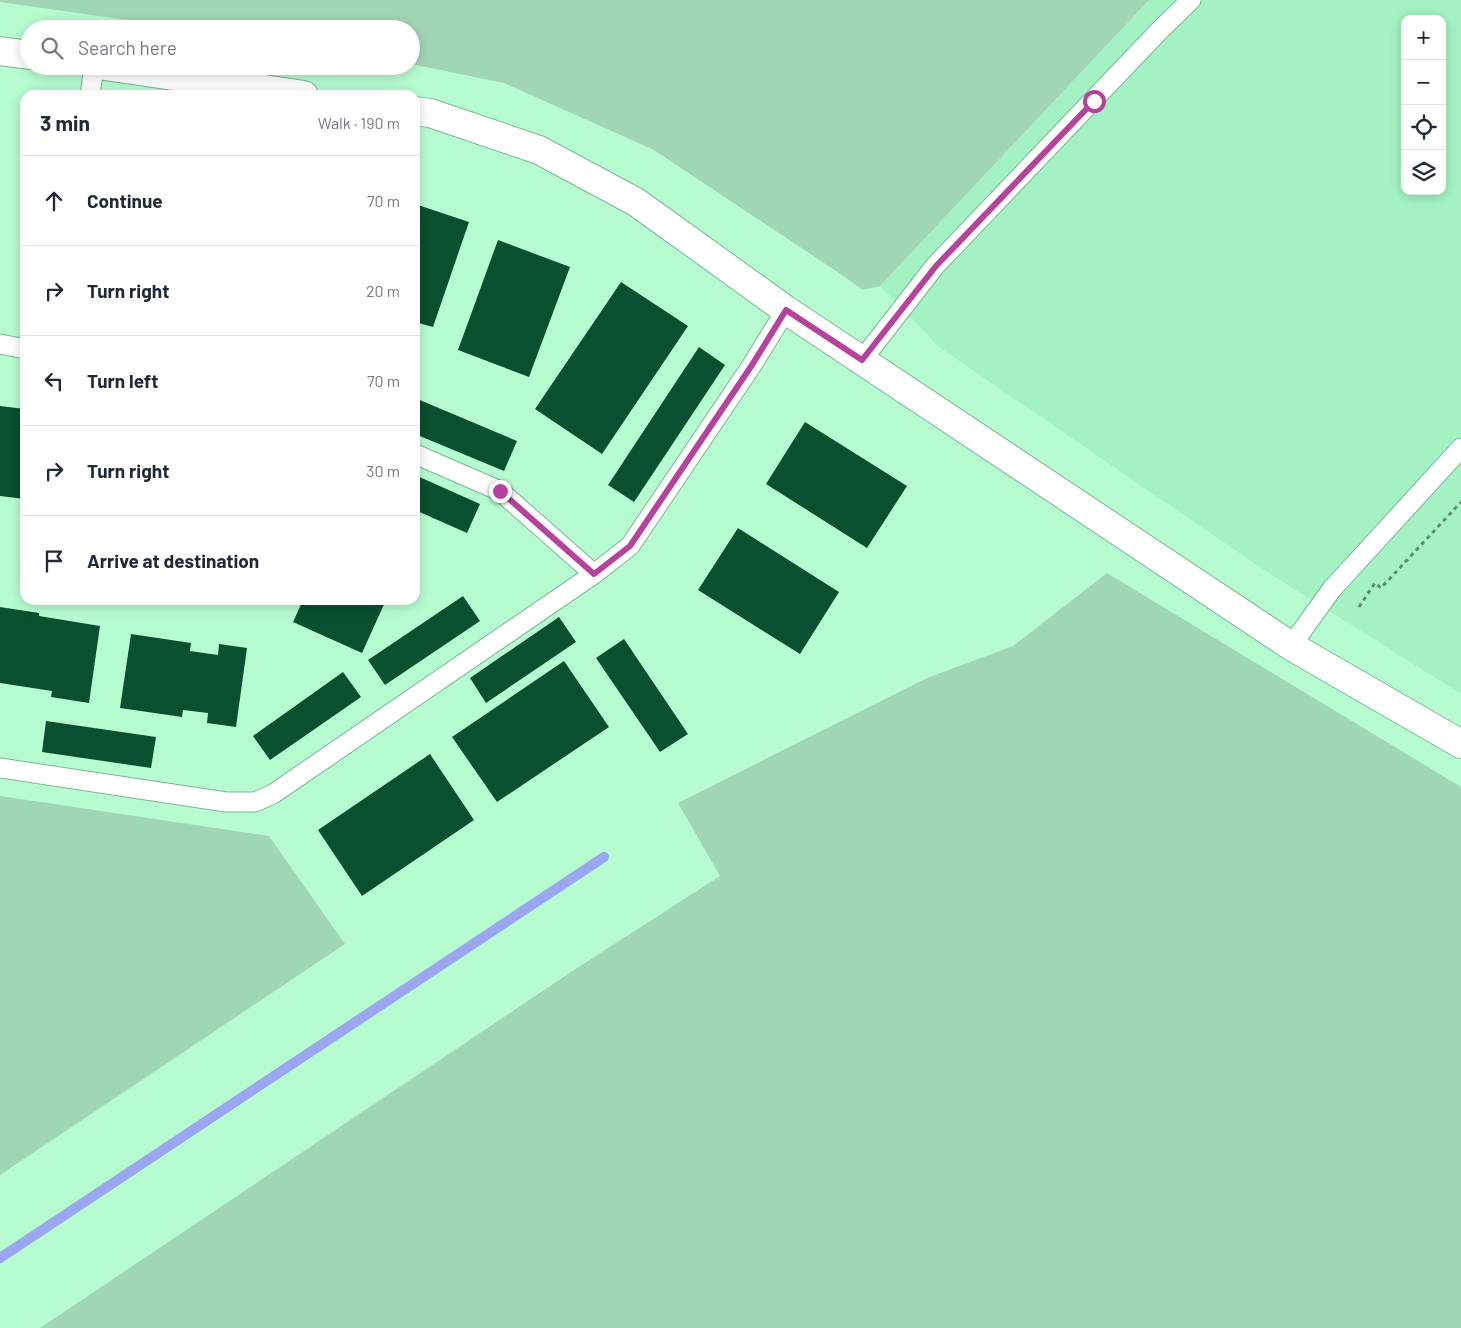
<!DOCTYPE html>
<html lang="en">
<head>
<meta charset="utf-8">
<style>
	:root { --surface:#fff; --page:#f6f6f7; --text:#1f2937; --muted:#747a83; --line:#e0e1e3 }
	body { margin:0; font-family:Barlow,sans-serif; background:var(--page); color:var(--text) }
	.controls { position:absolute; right:15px; top:15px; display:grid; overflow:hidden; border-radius:10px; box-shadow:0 2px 12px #0003 }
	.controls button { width:45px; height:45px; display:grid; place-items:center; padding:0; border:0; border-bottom:1px solid var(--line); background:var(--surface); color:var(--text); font:25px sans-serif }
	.stop { position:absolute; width:15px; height:15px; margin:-11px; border:4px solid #b5429c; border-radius:50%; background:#fff }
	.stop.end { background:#b5429c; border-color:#fff; box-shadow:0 1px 5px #0008 }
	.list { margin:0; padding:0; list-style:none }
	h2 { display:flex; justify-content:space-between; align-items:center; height:65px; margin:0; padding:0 20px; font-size:21px }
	h2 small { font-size:16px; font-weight:400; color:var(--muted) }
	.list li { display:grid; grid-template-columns:32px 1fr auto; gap:15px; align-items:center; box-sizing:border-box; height:90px; padding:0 20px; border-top:1px solid var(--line) }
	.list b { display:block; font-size:19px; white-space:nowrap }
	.list em { font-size:16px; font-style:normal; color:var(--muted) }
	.icon { flex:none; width:28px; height:28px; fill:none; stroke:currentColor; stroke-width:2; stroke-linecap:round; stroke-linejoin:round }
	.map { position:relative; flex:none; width:1461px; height:1328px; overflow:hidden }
	.search { position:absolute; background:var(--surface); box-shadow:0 2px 12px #0003; left:20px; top:20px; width:400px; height:55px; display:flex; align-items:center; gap:12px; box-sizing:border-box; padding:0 18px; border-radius:28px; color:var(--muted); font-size:19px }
	.panel { position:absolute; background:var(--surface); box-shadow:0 2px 12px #0003; left:20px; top:90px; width:400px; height:515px; border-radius:15px }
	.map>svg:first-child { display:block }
	.built { fill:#a4f2c3; fill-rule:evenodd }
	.green { fill:#a1d6b5 }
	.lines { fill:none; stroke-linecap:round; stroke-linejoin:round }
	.stream { stroke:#9ba6f1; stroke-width:10 }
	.building { fill:#085030 }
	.service-casing { stroke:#76b991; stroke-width:21 }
	.minor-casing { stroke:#76b991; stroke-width:30 }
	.path { stroke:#5f8c6f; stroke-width:3; stroke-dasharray:4 4; stroke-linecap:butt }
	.service { stroke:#fff; stroke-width:19 }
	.minor { stroke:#fff; stroke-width:28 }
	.route { stroke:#b5429c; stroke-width:6 }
</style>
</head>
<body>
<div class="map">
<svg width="1461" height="1328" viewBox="0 0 1461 1328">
	<rect width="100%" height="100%" fill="#b7fcd1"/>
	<path class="built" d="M1149,0H1461V694L1264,570L939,347L880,286ZM1405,19H1442V191H1405Z"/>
	<path class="green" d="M0,0H1149L880,286L863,290L845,277L654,150L504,83L411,64V29H190L0,2Z
		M1107,573L1461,787V1328H40L574,970L720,876L678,803L927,678L1013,646Z
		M0,796L269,836L345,944L0,1175Z"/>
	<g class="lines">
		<path class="stream" d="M0,1258L604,857"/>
	</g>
	<path class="building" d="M415,204L469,222L433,327L415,322Z
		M498,240L570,267L529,377L458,350Z
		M621,282L688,326L602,454L535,409Z
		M699,347L725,365L634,502L608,485Z
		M415,398L517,441L504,471L415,434Z
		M0,406L25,409L22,439H25V499L0,496Z
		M805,422L907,486L867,548L766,484Z
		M415,475L480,504L467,533L415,510Z
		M738,528L839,592L800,654L698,590Z
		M463,596L480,621L385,685L368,660Z
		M303,600H386L362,653L293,622Z
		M0,607L39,613V616L100,626L89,703L51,697L52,691L0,683Z
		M559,617L576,642L486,703L470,678Z
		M131,634L191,643L190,651L218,655L219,644L247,648L236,727L207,723L208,713L183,710L182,717L120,708Z
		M624,639L688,734L660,752L596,658Z
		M564,661L609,727L497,802L452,737Z
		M343,672L361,697L270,760L253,736Z
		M46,721L156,737L151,768L42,752Z
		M430,754L474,820L362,896L318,830Z"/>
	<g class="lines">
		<defs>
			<path id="service" d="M90,95L94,66
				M0,344L25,349
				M862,360L935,266L1160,30L1191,0
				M415,454L500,491L594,574
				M1291,646L1332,589L1461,448
				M0,768L226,802H255L273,794L594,574L630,546L752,365L786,310"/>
			<path id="minor" d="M0,51L29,55
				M105,66L304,95
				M415,111L430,113L539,150L636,202L786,310L1291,646L1461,744"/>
		</defs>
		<use href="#service" class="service-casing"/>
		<use href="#minor" class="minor-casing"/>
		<path class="path" d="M1359,607L1375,583L1381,588L1461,502"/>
		<use href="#service" class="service"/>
		<use href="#minor" class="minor"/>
	</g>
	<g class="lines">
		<path class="route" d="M500,491L594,574L630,546L752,365L786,310L862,360L936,266L1094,101"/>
	</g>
</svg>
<div class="controls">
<button>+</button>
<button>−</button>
<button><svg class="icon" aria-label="locate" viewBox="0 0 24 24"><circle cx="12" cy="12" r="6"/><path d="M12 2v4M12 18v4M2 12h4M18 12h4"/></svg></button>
<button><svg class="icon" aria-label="layers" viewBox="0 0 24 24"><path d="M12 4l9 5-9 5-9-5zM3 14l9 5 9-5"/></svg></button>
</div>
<div class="stop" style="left:1094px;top:101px"></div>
<div class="stop end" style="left:500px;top:491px"></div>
<div class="search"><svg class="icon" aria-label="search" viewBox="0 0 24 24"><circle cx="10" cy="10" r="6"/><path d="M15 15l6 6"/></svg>Search here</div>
<section class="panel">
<h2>3 min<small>Walk · 190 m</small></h2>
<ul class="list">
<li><svg class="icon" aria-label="ahead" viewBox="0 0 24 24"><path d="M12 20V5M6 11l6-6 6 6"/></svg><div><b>Continue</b></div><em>70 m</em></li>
<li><svg class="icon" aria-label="right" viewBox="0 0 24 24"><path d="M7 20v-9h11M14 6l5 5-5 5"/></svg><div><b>Turn right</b></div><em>20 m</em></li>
<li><svg class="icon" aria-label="left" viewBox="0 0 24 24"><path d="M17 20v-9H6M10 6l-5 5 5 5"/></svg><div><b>Turn left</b></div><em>70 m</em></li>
<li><svg class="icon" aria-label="right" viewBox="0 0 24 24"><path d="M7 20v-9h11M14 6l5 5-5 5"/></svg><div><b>Turn right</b></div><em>30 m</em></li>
<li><svg class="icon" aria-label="arrive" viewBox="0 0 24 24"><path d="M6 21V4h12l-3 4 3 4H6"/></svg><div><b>Arrive at destination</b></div></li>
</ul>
</section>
</div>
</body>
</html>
